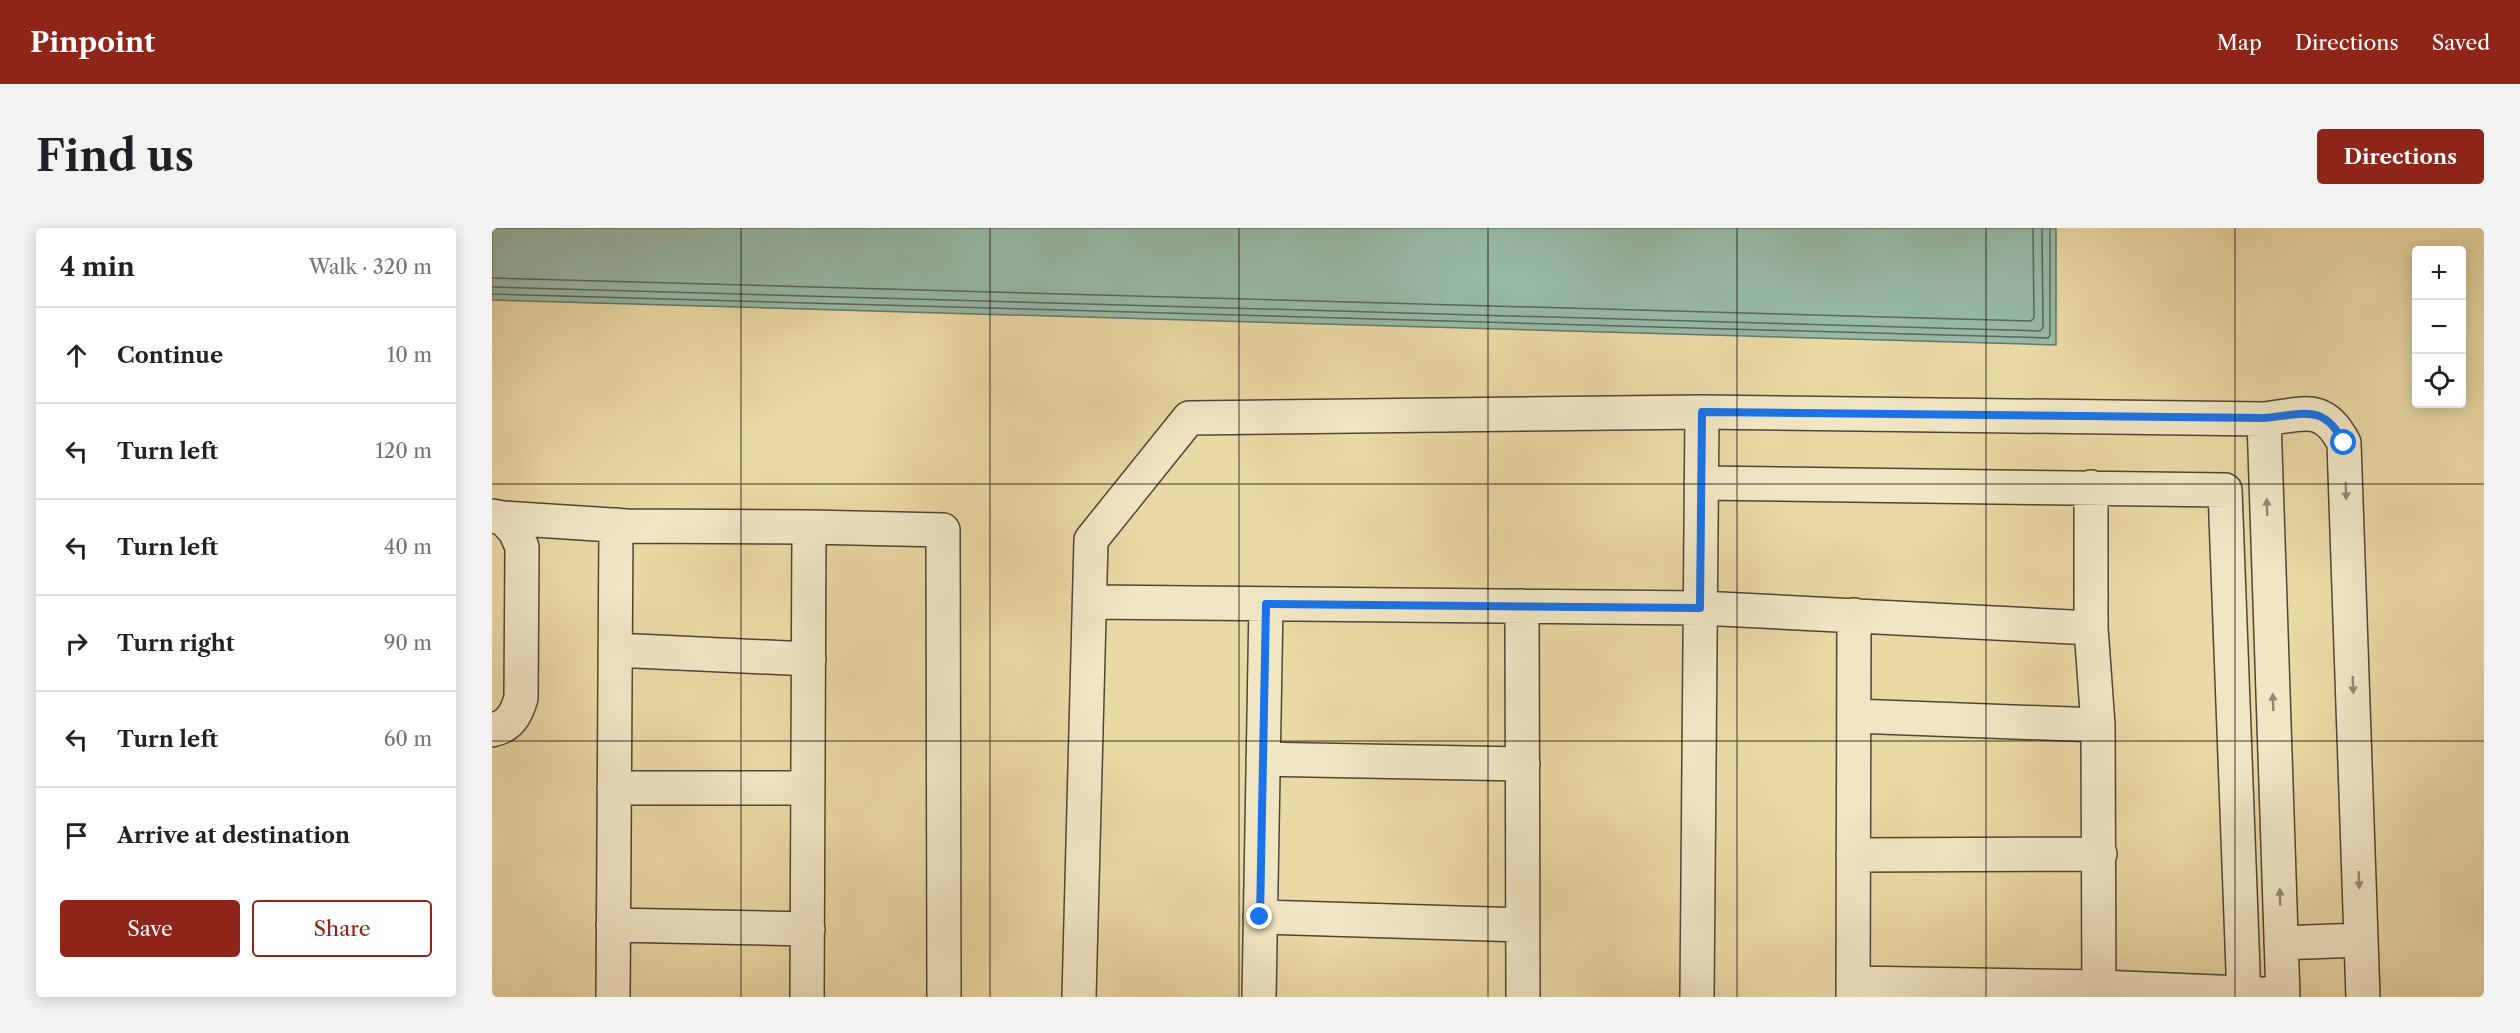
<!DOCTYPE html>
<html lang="en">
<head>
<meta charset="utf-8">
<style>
	:root { --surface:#fff; --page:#f2f2f2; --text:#202124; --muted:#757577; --line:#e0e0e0; --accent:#8f2418 }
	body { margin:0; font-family:"Libre Caslon Text",serif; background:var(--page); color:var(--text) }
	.controls { position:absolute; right:18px; top:18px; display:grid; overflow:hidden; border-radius:6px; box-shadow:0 3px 15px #0003 }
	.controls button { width:54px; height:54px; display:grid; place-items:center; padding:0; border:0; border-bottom:2px solid var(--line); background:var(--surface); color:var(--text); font:30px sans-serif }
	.stop { position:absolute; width:18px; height:18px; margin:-14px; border:4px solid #1a73e8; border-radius:50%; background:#fff }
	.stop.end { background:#1a73e8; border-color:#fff; box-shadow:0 2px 6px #0008 }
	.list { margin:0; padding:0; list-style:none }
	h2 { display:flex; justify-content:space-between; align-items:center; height:78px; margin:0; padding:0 24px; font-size:26px }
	h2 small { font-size:20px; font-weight:400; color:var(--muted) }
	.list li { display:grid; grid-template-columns:39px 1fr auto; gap:18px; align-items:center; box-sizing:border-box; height:96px; padding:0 24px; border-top:2px solid var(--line) }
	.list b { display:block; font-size:22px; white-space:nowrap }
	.list em { font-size:20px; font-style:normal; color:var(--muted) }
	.actions { display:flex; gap:12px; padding:18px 24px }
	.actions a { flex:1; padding:14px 0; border:2px solid var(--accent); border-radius:6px; text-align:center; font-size:21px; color:var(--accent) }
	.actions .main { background:var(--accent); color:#fff }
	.icon { flex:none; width:33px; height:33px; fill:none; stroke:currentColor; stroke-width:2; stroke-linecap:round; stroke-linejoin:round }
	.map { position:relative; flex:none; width:1992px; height:769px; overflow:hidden; border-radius:6px }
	header { display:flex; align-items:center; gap:36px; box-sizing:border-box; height:84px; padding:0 30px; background:var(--accent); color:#fff }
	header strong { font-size:28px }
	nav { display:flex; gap:33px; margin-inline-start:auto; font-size:21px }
	.intro { display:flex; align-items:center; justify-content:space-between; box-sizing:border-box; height:144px; padding:0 36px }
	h1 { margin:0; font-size:42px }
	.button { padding:15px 27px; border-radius:6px; background:var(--accent); color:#fff; font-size:21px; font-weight:700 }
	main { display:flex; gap:36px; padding:0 36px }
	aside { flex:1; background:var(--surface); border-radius:6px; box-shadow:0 3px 15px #0003 }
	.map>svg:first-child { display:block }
	.water { fill:#97baa7; stroke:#667869; stroke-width:1.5 }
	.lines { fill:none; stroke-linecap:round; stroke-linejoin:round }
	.shore { stroke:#5a685a; stroke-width:1.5 }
	.street-casing { stroke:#504633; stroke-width:36 }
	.street { stroke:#f1e6c4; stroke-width:33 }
	.oneway { fill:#928872 }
	.route { stroke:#1a73e8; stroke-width:8 }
	.grid { fill:none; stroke:#1d150d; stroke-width:1.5; stroke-opacity:0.55 }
</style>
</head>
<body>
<header>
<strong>Pinpoint</strong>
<nav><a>Map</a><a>Directions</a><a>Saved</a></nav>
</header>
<div class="intro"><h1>Find us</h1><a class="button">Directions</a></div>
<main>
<aside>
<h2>4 min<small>Walk · 320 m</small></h2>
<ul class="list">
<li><svg class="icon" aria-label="ahead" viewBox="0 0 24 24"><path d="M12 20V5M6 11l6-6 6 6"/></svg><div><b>Continue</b></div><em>10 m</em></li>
<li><svg class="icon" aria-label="left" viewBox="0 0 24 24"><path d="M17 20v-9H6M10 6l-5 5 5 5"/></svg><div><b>Turn left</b></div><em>120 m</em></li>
<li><svg class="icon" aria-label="left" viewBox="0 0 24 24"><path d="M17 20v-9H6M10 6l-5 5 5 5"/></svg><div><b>Turn left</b></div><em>40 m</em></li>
<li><svg class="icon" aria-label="right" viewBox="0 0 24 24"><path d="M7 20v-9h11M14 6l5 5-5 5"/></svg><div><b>Turn right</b></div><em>90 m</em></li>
<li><svg class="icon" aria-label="left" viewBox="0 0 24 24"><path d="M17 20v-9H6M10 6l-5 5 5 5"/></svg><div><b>Turn left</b></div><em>60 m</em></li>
<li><svg class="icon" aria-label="arrive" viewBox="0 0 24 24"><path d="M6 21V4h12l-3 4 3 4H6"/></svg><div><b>Arrive at destination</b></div></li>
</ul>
<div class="actions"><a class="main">Save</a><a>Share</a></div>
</aside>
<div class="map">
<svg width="1992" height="769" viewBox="0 0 1992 769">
	<rect width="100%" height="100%" fill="#e9d9a5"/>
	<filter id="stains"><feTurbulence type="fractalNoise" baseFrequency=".00333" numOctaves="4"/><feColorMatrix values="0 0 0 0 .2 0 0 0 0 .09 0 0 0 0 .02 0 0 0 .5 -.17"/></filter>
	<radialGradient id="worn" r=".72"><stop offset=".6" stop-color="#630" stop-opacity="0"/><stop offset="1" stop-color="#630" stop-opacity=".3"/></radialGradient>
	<path class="water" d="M0,0H1564V117L0,72Z"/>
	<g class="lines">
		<path class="shore" d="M0,50L1539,93L1542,90L1541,0
			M0,59L1548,103L1551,100L1550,0
			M0,66L1556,110L1558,107V0"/>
		<defs>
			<path id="street" d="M1772,191L1791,769
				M1209,255L1733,262L1752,769
				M1599,259V400L1606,497L1607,769
				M0,288L11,290L23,303L30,319L29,470C24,487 18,498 0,502
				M11,290L135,298L317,299L315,769
				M317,299L451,302L452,769
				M598,374L1208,380L1599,400
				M1030,378L1031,769
				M123,422L317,431
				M1362,488L1606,497
				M771,531L1031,536
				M122,560H316
				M1361,627L1608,626
				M768,689L1031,697
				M121,697L316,701
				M1789,715L1869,712
				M1361,755L1607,759L1773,766
				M121,769L124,297
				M587,769L599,312L697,190L1210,184L1772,191C1811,187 1831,174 1852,215L1871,769
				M767,769L774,376
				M1205,769L1210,184
				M1361,769L1362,387"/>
		</defs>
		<use href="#street" class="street-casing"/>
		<use href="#street" class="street"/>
	</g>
	<defs><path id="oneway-solid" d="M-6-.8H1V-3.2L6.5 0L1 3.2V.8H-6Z" transform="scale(1.5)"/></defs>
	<g class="oneway">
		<use href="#oneway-solid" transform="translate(1854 263) rotate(88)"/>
		<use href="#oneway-solid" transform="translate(1775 279) rotate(-92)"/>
		<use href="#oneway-solid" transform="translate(1861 457) rotate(88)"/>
		<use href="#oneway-solid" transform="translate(1781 474) rotate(-92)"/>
		<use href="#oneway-solid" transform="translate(1867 652) rotate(88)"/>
		<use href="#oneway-solid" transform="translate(1788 669) rotate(-92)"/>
	</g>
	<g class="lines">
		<path class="route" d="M768,689L774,376L1208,380L1210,184L1772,190C1811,187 1831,174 1852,215"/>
	</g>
	<path class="grid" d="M249,0V769M498,0V769M747,0V769M996,0V769M1245,0V769M1494,0V769M1743,0V769M0,256H1992M0,513H1992"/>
	<rect width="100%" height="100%" filter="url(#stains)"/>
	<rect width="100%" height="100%" fill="url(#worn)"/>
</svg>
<div class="controls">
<button>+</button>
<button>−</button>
<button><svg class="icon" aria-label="locate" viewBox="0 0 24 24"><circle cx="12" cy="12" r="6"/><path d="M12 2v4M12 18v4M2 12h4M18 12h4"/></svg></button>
</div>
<div class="stop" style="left:1852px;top:215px"></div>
<div class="stop end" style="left:768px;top:689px"></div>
</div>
</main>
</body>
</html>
